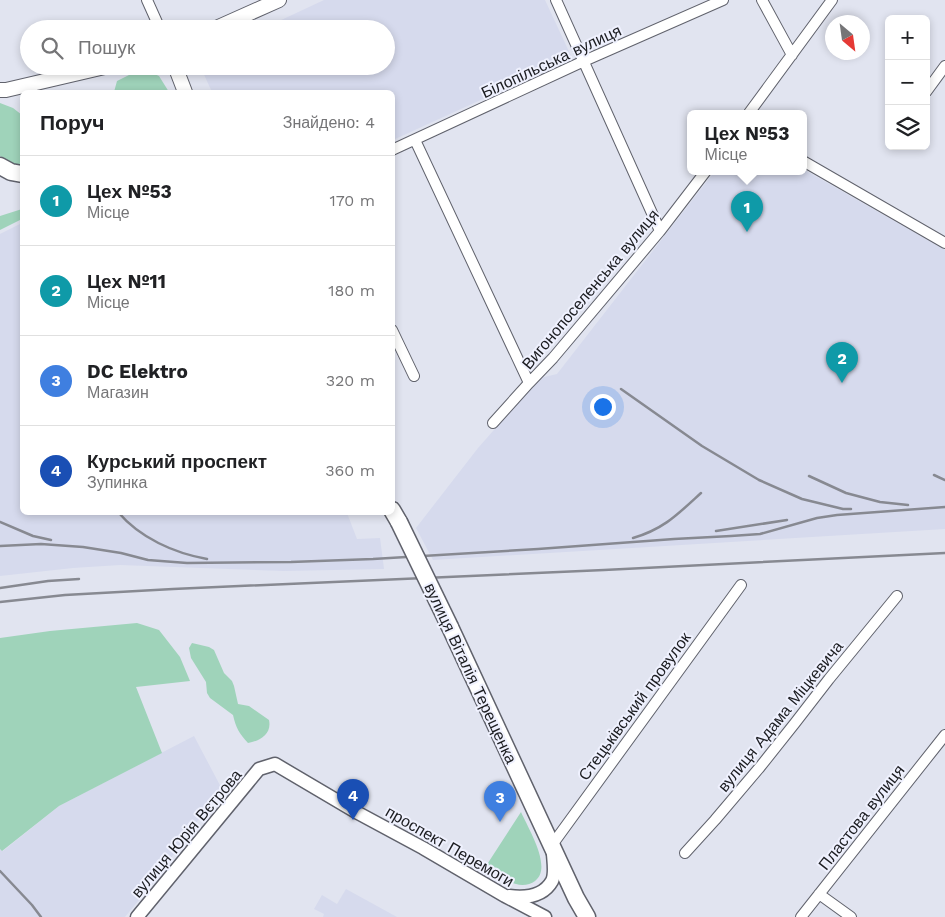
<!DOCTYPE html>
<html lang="uk">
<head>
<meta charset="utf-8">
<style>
	:root { --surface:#fff; --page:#f6f6f6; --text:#202124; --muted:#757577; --line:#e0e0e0; --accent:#0b8043 }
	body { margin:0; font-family:"Work Sans",sans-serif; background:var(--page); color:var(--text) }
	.controls { position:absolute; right:15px; top:15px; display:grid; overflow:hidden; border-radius:8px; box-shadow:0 2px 8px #0003 }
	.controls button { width:45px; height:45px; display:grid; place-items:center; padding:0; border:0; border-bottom:1px solid var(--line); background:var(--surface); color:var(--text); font:25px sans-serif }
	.compass { position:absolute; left:825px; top:15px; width:45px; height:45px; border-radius:50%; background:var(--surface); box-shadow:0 2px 8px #0003; rotate:151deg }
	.you { position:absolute; left:602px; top:406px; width:18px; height:18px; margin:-12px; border:4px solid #fff; border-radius:50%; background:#1a73e8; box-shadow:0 0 0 8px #1a73e833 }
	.badge { display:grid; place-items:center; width:32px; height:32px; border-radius:50%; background:var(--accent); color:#fff; font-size:16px; font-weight:700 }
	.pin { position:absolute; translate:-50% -41px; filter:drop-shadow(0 1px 2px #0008) }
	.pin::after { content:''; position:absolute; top:26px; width:18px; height:15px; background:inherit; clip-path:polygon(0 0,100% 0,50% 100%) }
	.popup { position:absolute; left:687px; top:110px; width:120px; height:65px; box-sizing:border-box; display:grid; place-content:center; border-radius:8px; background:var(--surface); filter:drop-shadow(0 1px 4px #0005); font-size:16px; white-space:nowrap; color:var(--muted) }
	.popup b { font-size:19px; color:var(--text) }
	.popup::after { content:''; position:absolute; left:50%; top:100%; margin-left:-10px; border:10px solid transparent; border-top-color:var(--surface) }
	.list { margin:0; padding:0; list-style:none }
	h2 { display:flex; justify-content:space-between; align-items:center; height:65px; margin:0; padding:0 20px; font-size:21px }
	h2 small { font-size:16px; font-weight:400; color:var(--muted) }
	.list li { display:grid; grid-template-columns:32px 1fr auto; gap:15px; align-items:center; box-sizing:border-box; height:90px; padding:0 20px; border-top:1px solid var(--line) }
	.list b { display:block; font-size:19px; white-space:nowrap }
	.list p { margin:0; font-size:16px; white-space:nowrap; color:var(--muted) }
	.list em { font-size:16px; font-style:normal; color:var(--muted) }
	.icon { flex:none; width:28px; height:28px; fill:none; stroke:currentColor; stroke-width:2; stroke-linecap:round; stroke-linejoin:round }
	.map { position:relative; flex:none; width:945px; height:917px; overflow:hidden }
	.search { position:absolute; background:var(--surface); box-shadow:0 2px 8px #0003; left:20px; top:20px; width:375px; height:55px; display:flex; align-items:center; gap:12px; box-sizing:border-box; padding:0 18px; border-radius:28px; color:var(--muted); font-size:19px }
	.panel { position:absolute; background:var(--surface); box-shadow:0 2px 8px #0003; left:20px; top:90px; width:375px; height:425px; border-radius:8px }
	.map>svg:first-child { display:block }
	.built { fill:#d6daed }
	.green { fill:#9fd3ba }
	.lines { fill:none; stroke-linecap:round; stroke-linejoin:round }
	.minor-casing { stroke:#60626c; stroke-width:12 }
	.tertiary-casing { stroke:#60626c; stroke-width:15 }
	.secondary-casing { stroke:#60626c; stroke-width:16 }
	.primary-casing { stroke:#60626c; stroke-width:19 }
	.minor { stroke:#fff; stroke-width:10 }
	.tertiary { stroke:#fff; stroke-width:12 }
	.secondary { stroke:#fff; stroke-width:14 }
	.primary { stroke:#fff; stroke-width:16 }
	.rail { stroke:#878991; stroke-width:2.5 }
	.primary-bridge-casing { stroke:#60626c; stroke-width:19; stroke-linecap:butt }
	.primary-bridge { stroke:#fff; stroke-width:16 }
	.labels { text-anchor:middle; stroke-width:4; stroke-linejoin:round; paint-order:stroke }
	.street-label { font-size:16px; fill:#1b1c20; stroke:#eff1fe }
</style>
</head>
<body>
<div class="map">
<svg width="945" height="917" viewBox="0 0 945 917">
	<rect width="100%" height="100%" fill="#e1e4f0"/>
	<path class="built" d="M324,0H545L572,58L393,140L392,92H212L200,66H386V29H262Z
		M803,169L945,250V529L433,560L416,528L478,448L540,378L557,374L715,171H803Z
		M22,223V512L347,513L357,539L380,538L384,569L284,571L120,565L73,568L0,576V234Z
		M194,736L223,791L186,835L162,872L125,917H0V849L3,851L59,806Z
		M346,889L397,917H323L324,914L314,909L322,895L337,904Z"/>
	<path class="green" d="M152,73L159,76L169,92H114L117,81L129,75Z
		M0,103L13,108L22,115V166L11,163L0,156Z
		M22,209V219L0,230V216Z
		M137,623L159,630L180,657L190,681L136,687L162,753L59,806L2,851L0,849V638L50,631Z
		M192,643L209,647L214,650L224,673L232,681L234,686L238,704L249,706L269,720C272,734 260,741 248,743C239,733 236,728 233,715L210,698L207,693L206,682L191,658L189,648Z
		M521,812C528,828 553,868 535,881C530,885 522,886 516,884C508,882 494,871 486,866Z"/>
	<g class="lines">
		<defs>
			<path id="minor" d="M147,0L160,29
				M556,0L660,231
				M762,0L792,55
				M926,92L945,66
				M749,113L832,0
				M415,140L529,383
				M392,150L584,61L723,0
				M803,161L945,243
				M392,330L414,376
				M493,423L529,383L553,358L660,231L706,171
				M552,845L741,585
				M685,853L715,820L760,767L795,723L829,679L897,596
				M819,894L851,917
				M801,917L945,735"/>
			<path id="tertiary" d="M509,896C524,898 543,897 552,881C556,873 553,861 553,852
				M137,917L259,769L275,764L358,813L423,848L505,896L545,917"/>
			<path id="secondary" d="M214,29L279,0
				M175,66L185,92
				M0,90H6L109,66"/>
			<path id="primary" d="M0,166L11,172L22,174
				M392,510L399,522
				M450,627L576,898L587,917"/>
		</defs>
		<use href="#minor" class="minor-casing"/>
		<use href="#tertiary" class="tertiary-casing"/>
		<use href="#secondary" class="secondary-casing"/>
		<use href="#primary" class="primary-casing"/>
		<use href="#minor" class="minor"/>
		<use href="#tertiary" class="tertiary"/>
		<use href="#secondary" class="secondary"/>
		<use href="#primary" class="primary"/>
		<path class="rail" d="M621,389L702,446L759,480L802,499L843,509H851
			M934,475L945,480
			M809,476L846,493L880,502L908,505
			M118,512C140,538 174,553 207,559
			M0,522L33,536L51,540
			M716,531L787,520
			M633,538C664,529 678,514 701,493
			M0,546L41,544L83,547L121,553L148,560L187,563L291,562L373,559L538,549L674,539L731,536L760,534L817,518L837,515L945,507
			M0,588L48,581L79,579
			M0,602L65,595L173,589L604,570L945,553
			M0,871L32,905L41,917"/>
		<defs>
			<path id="primary-bridge" d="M399,522L450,627"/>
		</defs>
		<use href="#primary-bridge" class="primary-bridge-casing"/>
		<use href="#primary-bridge" class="primary-bridge"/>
	</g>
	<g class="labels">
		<g class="street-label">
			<text transform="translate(551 61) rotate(-25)" y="6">Білопільська вулиця</text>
			<text transform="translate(590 289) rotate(-50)" y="6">Вигонопоселенська вулиця</text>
			<text transform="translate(471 673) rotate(65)" y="6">вулиця Віталія Терещенка</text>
			<text transform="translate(634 706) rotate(-54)" y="6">Стецьківський провулок</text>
			<text transform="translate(780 716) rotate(-51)" y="6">вулиця Адама Міцкевича</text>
			<text transform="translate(861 817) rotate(-52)" y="6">Пластова вулиця</text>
			<text transform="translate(186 833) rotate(-50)" y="6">вулиця Юрія Вєтрова</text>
			<text transform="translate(450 846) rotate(30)" y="6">проспект Перемоги</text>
		</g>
	</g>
</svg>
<div class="controls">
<button>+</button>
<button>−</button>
<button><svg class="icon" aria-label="layers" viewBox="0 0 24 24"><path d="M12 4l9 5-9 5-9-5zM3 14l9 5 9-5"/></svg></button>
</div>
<svg class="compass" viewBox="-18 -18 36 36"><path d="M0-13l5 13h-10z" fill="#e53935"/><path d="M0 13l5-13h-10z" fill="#757577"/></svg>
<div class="you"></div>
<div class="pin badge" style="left:747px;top:232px;background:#0f9aa8">1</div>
<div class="popup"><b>Цех №53</b>Місце</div>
<div class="pin badge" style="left:842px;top:383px;background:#0f9aa8">2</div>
<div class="pin badge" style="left:500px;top:822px;background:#3f7fe0">3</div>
<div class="pin badge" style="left:353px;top:820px;background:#1a4fb4">4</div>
<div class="search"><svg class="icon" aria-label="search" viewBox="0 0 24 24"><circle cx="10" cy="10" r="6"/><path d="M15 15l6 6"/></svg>Пошук</div>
<section class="panel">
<h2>Поруч<small>Знайдено: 4</small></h2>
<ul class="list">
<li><span class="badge" style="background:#0f9aa8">1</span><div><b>Цех №53</b><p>Місце</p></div><em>170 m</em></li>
<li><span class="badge" style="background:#0f9aa8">2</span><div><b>Цех №11</b><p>Місце</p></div><em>180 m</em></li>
<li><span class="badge" style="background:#3f7fe0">3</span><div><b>DC Elektro</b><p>Магазин</p></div><em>320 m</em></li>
<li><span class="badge" style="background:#1a4fb4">4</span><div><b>Курський проспект</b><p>Зупинка</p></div><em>360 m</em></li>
</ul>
</section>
</div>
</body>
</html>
